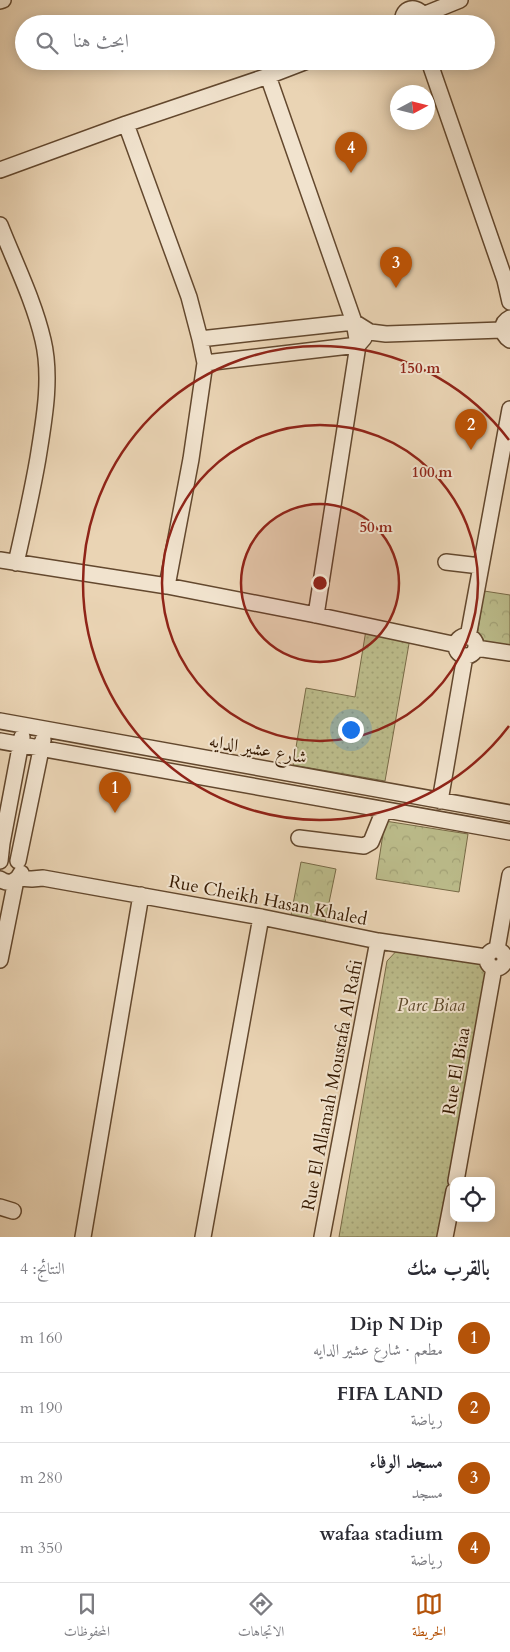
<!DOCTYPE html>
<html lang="ar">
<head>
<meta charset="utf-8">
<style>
	:root { --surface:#fff; --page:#f7f7f7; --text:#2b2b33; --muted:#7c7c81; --line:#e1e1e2; --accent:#b45309 }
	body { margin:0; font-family:Cardo,Amiri,serif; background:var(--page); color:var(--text); direction:rtl }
	.controls { position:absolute; right:15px; bottom:15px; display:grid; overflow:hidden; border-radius:10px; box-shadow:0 2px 12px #0003 }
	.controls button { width:45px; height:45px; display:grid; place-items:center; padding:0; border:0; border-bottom:1px solid var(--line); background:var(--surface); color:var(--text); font:25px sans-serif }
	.compass { position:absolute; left:390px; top:85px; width:45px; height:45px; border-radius:50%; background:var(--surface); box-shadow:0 2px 12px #0003; rotate:83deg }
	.you { position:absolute; left:350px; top:729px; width:18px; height:18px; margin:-12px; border:4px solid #fff; border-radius:50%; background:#1a73e8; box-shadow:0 0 0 8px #1a73e833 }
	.badge { display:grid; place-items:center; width:32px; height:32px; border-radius:50%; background:var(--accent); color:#fff; font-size:16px; font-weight:700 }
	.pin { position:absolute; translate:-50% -41px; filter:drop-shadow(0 1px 2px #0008) }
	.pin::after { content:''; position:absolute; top:26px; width:18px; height:15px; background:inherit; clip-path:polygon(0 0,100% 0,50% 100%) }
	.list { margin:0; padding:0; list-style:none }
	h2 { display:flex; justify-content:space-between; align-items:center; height:65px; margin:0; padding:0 20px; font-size:21px }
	h2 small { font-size:16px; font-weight:400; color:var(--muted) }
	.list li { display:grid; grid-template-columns:32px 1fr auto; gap:15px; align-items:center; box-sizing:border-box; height:70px; padding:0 20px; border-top:1px solid var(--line) }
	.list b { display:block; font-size:19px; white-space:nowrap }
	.list p { margin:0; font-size:16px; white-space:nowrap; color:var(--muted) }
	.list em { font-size:16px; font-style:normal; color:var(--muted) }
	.icon { flex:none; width:28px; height:28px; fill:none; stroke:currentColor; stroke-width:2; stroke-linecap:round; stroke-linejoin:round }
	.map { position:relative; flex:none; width:510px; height:1237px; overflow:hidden; direction:ltr }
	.search { position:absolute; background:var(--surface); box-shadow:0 2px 12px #0003; left:15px; right:15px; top:15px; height:55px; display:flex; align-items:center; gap:12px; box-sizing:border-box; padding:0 18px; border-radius:28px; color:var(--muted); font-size:19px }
	.sheet { height:345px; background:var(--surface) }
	nav { display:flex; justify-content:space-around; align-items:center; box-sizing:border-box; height:70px; border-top:1px solid var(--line); background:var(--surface); font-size:14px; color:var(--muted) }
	nav a { display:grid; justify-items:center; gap:2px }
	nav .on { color:var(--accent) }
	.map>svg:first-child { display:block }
	.grass { fill:url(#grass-dots); stroke:#786a46 }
	.forest { fill:url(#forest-crowns); stroke:#786a46 }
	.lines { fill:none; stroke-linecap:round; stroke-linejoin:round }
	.minor-casing { stroke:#63482e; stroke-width:18 }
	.minor { stroke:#f1e3ce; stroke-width:15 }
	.ring { fill:none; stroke:#8f2418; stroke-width:2.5 }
	.labels { text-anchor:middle; stroke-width:4; stroke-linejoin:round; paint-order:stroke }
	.street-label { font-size:18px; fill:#361a02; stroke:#f1e3ce }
	.park-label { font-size:18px; font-style:italic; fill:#5e4a2b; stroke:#f1e3ce }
	.centre { fill:#8f2418; stroke:#f1e3ce; stroke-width:2.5 }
	.ring-label { font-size:15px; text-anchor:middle; font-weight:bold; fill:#8f2418; stroke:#f1e3ce; stroke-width:4; stroke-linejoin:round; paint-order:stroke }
</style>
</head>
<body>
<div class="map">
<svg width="510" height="1237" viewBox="0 0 510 1237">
	<defs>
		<pattern id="grass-dots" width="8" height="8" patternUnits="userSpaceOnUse" patternTransform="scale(1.25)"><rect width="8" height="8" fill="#bbbb8a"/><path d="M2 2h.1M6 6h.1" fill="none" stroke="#a1a075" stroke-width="1.8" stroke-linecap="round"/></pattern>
		<pattern id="forest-crowns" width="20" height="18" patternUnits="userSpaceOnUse" patternTransform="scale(1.25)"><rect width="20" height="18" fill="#bbbb8a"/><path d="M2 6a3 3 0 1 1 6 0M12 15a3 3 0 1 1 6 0" fill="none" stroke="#a1a075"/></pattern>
	</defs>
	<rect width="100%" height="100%" fill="#ead4b4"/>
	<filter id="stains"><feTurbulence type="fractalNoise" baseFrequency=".004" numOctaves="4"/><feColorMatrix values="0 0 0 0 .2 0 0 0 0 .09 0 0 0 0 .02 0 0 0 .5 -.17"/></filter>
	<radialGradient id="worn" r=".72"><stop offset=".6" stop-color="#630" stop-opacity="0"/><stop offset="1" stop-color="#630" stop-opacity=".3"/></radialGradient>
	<path class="grass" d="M366,630L410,638L385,781L293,765L306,688L355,697Z
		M402,945L476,954L489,972L440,1237H339L387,961Z"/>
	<path class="forest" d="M484,591L510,595V661L474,656Z
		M385,821L468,834L459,892L376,879Z
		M301,862L336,869L325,922L291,915Z"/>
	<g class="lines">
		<defs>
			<path id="minor" d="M0,1L3,0
				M423,15L460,0
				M403,24C400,10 414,3 423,15L422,24
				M429,61L505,280L510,302
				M268,76L354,322L358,345L316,615
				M126,124L189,297L200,339L205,363L191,459L167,586
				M0,170L126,124L268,76L307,61
				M0,225C15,263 34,301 43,340C52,378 44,420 38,458C32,493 24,528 16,563
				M510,318C500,323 501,334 510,340
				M200,339L354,322L370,332L386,334L502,330
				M205,363L358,345L364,338
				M0,560L167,586L316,615L457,645
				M446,562L480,566
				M456 646a10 10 0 1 1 20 0a10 10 0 1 1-20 0Z
				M468,637L510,409
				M476,648L510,653
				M0,721L510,813
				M0,741L510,832
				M440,801L465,656
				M299,838L364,846L371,842L384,810
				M0,861L2,843L22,737
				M18,861L43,740
				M18,878L32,879L43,878L261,917L378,941L486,957
				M0,879C8,885 17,882 21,873
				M497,949L510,875
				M487 959a9 9 0 1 1 18 0a9 9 0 1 1-18 0Z
				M0,960L16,880
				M456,1181L494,968
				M0,1207L13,1211
				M83,1237L141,895
				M203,1237L261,917
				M322,1237L378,941
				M445,1237L454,1191"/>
		</defs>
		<use href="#minor" class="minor-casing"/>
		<use href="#minor" class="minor"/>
	</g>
	<circle cx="320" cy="583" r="79" fill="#8f2418" fill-opacity=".12"/>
	<g class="ring">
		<circle cx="320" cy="583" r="79"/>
		<circle cx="320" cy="583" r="158"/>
		<path d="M509 726A237 237 0 1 1 509 440"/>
	</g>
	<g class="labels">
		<g class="street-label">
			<text transform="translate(258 749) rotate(10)" y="6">شارع عشير الدايه</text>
			<text transform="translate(268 900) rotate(11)" y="6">Rue Cheikh Hasan Khaled</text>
			<text transform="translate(456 1071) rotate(-80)" y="6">Rue El Biaa</text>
			<text transform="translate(332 1085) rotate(-79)" y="6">Rue El Allamah Moustafa Al Rafii</text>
		</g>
		<g class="park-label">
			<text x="431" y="1011">Parc Biaa</text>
		</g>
	</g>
	<circle cx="320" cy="583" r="8" class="centre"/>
	<g class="ring-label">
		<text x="420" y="373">150 m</text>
		<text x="432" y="477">100 m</text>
		<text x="376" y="532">50 m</text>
	</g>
	<rect width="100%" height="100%" filter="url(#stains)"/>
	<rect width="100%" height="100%" fill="url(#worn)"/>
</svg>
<div class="controls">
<button><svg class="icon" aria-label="locate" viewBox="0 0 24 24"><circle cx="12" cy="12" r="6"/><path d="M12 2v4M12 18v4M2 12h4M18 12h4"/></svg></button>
</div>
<svg class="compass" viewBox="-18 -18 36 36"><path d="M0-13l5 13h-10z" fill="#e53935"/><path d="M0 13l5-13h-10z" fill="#7c7c81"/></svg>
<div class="you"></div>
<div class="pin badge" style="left:115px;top:813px">1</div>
<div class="pin badge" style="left:471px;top:450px">2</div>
<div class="pin badge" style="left:396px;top:288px">3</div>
<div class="pin badge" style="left:351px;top:173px">4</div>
<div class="search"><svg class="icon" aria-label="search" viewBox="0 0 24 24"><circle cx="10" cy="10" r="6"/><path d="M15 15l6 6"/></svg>ابحث هنا</div>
</div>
<section class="sheet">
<h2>بالقرب منك<small>النتائج: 4</small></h2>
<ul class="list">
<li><span class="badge">1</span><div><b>Dip N Dip</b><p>مطعم · شارع عشير الدايه</p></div><em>160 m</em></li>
<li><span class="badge">2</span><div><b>FIFA LAND</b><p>رياضة</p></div><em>190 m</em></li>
<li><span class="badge">3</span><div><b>مسجد الوفاء</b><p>مسجد</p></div><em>280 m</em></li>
<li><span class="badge">4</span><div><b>wafaa stadium</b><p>رياضة</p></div><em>350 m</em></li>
</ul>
</section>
<nav>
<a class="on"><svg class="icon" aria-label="map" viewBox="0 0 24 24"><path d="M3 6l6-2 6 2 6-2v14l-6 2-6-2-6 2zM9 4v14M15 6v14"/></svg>الخريطة</a>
<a><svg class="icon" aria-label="directions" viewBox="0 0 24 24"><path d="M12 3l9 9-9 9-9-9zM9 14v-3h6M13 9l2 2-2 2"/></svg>الاتجاهات</a>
<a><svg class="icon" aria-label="saved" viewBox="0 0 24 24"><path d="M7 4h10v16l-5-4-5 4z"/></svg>المحفوظات</a>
</nav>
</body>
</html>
